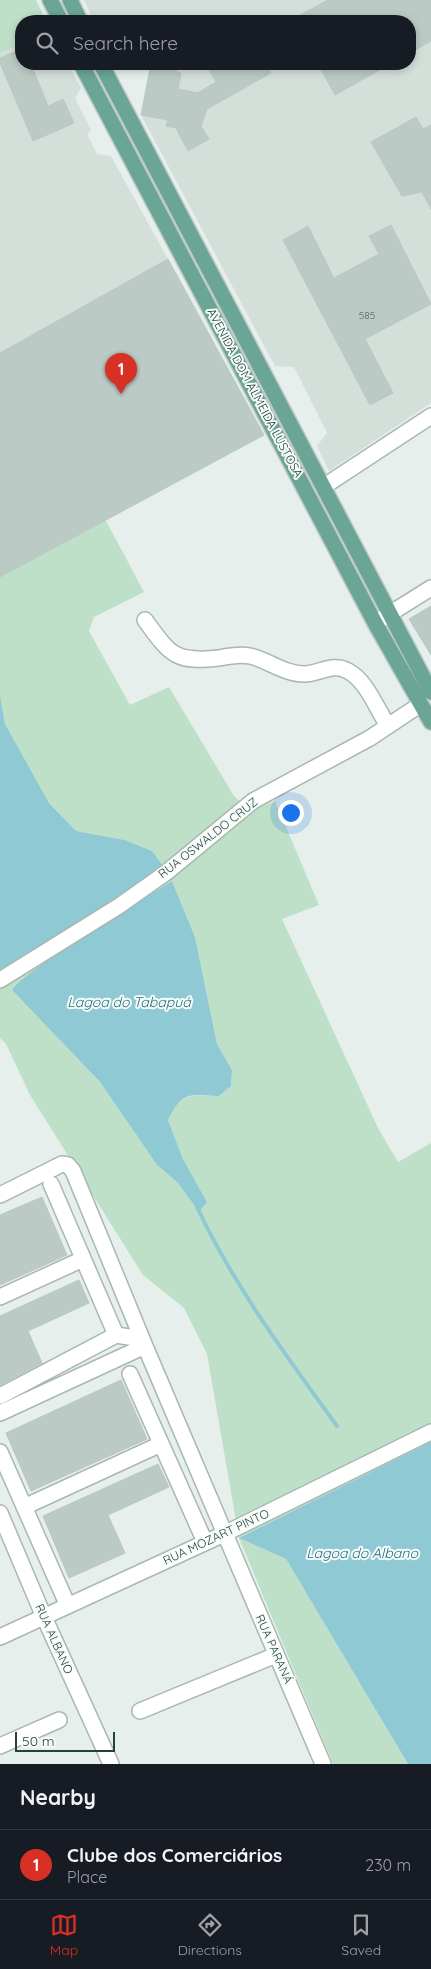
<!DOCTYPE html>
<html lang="en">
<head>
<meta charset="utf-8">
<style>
	:root { --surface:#171b24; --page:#20242c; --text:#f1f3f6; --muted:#9ea1a6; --line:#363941; --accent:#d93025 }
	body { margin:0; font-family:Quicksand,sans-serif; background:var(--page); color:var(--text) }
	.scale { position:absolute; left:15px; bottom:12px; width:100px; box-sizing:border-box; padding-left:5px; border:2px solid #24423a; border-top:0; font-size:14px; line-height:18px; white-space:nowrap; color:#24423a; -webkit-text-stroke:4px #f7fbf9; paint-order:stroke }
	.you { position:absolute; left:290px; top:812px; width:18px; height:18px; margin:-12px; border:4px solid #fff; border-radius:50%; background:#1a73e8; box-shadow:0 0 0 8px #1a73e833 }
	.badge { display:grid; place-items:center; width:32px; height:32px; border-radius:50%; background:var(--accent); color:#fff; font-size:16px; font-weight:700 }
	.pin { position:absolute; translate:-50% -41px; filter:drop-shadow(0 1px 2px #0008) }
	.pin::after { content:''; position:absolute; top:26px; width:18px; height:15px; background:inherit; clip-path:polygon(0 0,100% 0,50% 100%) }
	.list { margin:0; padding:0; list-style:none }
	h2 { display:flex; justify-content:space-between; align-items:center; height:65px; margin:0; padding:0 20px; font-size:21px }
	h2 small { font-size:16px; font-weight:400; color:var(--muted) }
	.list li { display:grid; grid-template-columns:32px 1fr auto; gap:15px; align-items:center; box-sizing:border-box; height:70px; padding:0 20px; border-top:1px solid var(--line) }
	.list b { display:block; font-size:19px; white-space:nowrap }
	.list p { margin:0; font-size:16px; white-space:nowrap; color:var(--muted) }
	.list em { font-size:16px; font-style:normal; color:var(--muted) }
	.icon { flex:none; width:28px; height:28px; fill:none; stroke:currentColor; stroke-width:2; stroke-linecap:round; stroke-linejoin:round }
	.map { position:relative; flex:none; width:431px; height:1764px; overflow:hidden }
	.search { position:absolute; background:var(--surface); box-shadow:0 2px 8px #0003; left:15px; right:15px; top:15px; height:55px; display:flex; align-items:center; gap:12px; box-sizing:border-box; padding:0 18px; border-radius:20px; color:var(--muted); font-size:19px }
	.sheet { height:135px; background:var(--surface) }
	nav { display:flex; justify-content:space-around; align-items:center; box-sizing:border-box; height:70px; border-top:1px solid var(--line); background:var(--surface); font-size:14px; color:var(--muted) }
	nav a { display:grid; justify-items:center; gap:2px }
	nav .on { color:var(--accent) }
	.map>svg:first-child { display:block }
	.built { fill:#d4dfda }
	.green { fill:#bfe0c8; fill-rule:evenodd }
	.water { fill:#8ec9d4 }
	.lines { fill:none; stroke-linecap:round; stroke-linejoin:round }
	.stream { stroke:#8ec9d4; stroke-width:4 }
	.building { fill:#bbcac4; stroke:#b8c9c2 }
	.minor-casing { stroke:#a8b8b2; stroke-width:18 }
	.primary-casing { stroke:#c2cac8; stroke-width:18 }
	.minor { stroke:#fff; stroke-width:15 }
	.primary { stroke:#6aa596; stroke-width:15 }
	.labels { text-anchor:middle; stroke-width:4; stroke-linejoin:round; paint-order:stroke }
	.number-label { font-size:10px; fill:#4a645c }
	.street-label { font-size:12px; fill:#24423a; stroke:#f7fbf9 }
	.water-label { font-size:14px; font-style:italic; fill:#1c6f80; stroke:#f7fbf9 }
</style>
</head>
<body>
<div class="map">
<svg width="431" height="1764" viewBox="0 0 431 1764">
	<rect width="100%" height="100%" fill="#e6efeb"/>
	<path class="built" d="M84,0H431V403L329,471L317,446L327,433L294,367L275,366L141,115L151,67L149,64H410V21H94Z
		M21,44V64H68L81,88L75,98L91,130L87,134L97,154L111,156L168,259L0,353V53Z"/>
	<path class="green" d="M0,0H36L46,21H21V44L0,53Z
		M105,519L144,592L94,617L89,631L130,705L169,687L234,796L250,811L275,801L319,905L282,919L378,1128L398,1162L431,1143V1442L239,1538L286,1559L408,1764H333L239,1538L207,1354L184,1308L143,1275L30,1095L6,1044L0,1038V972L80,921L152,851L125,840L76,831L49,803L29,768L5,724L0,695V577ZM172,881L195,937L217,1044L232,1070L231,1086L219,1096C188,1097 184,1089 168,1120L183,1159L207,1202L199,1212L178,1183L157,1165L100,1082L12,990C18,977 151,892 172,881Z"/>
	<path class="water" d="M0,695L5,724L49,803L76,831L125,840L152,851L165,869L0,972Z
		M172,881L195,937L217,1044L232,1070L231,1086L219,1096C188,1096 184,1089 168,1120L183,1159L207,1202L199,1212L178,1183L157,1165L100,1082L12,990C19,975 149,895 172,881Z
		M431,1442V1764H408L286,1559L239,1538Z"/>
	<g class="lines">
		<path class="stream" d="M197,1207C234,1286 287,1357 337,1426"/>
	</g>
	<path class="building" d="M328,0H431V41L410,53V21H289Z
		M21,49V64H31L48,106L63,99L74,123L33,141L0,63V58Z
		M151,64H172L177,72L181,73L178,89L198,93L216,82L209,70L219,64H266L271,73L207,109L201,126L209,139L188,151L176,128L166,126L168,120L141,115Z
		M318,64H390L335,95Z
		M416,117L423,129L431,125V209L422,192L402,196L371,142Z
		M391,225L431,304L365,339L393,393L370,405L283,240L308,226L334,278L379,254L369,236Z
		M168,259L264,435L0,577V353Z
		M431,606V655L409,619Z
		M42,1197L67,1255L0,1285V1215Z
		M79,1280L89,1303L28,1331L42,1363L0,1385V1316Z
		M121,1380L147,1439L31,1491L6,1433Z
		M158,1464L169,1487L108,1515L125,1553L69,1578L43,1516Z"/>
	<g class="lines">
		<defs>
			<path id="minor" d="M323,487L431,416
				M145,620C170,654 174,663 219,658C229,656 240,654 250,656C268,660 284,674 304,674C319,674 333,662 348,671C366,680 377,709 388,726
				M375,623L431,588
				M0,980L119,906L167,872L253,801L370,738L421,704
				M51,1184L116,1335L142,1339
				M0,1195L62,1164L68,1165L73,1171L145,1346L323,1764
				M0,1297L83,1259
				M130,1374L205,1542
				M0,1396L116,1335
				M0,1413L145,1346
				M0,1452L68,1606
				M24,1507L161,1444
				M0,1513L44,1617L111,1764
				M0,1637L224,1534L431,1432
				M140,1711L276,1655
				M0,1746L59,1720"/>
			<path id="primary" d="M50,0L61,21
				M70,0L80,21
				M81,64L375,623L431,722
				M101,64C210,273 319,483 431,692"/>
		</defs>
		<use href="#minor" class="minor-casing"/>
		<use href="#primary" class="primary-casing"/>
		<use href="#minor" class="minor"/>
		<use href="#primary" class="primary"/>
	</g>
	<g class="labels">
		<g class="number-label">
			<text x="367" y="319">585</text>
		</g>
		<g class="street-label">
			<text transform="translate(255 393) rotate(62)" y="4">AVENIDA DOM ALMEIDA LUSTOSA</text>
			<text transform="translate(208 838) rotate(-38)" y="4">RUA OSWALDO CRUZ</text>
			<text transform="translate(216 1537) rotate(-25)" y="4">RUA MOZART PINTO</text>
			<text transform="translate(54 1639) rotate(66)" y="4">RUA ALBANO</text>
			<text transform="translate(274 1649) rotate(66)" y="4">RUA PARANÁ</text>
		</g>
		<g class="water-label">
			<text x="129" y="1007">Lagoa do Tabapuá</text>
			<text x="362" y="1558">Lagoa do Albano</text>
		</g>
	</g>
</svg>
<div class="scale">50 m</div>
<div class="you"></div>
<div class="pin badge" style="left:121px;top:394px">1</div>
<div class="search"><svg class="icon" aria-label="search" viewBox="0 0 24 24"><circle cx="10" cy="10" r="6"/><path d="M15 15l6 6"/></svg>Search here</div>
</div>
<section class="sheet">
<h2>Nearby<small></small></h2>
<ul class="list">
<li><span class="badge">1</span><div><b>Clube dos Comerciários</b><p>Place</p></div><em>230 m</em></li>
</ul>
</section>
<nav>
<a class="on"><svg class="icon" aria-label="map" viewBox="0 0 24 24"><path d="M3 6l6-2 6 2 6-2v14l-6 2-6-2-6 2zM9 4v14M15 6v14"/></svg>Map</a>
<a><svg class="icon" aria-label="directions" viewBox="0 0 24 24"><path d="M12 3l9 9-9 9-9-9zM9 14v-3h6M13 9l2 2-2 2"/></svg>Directions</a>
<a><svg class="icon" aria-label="saved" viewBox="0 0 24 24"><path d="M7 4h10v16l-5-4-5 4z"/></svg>Saved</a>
</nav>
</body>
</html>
